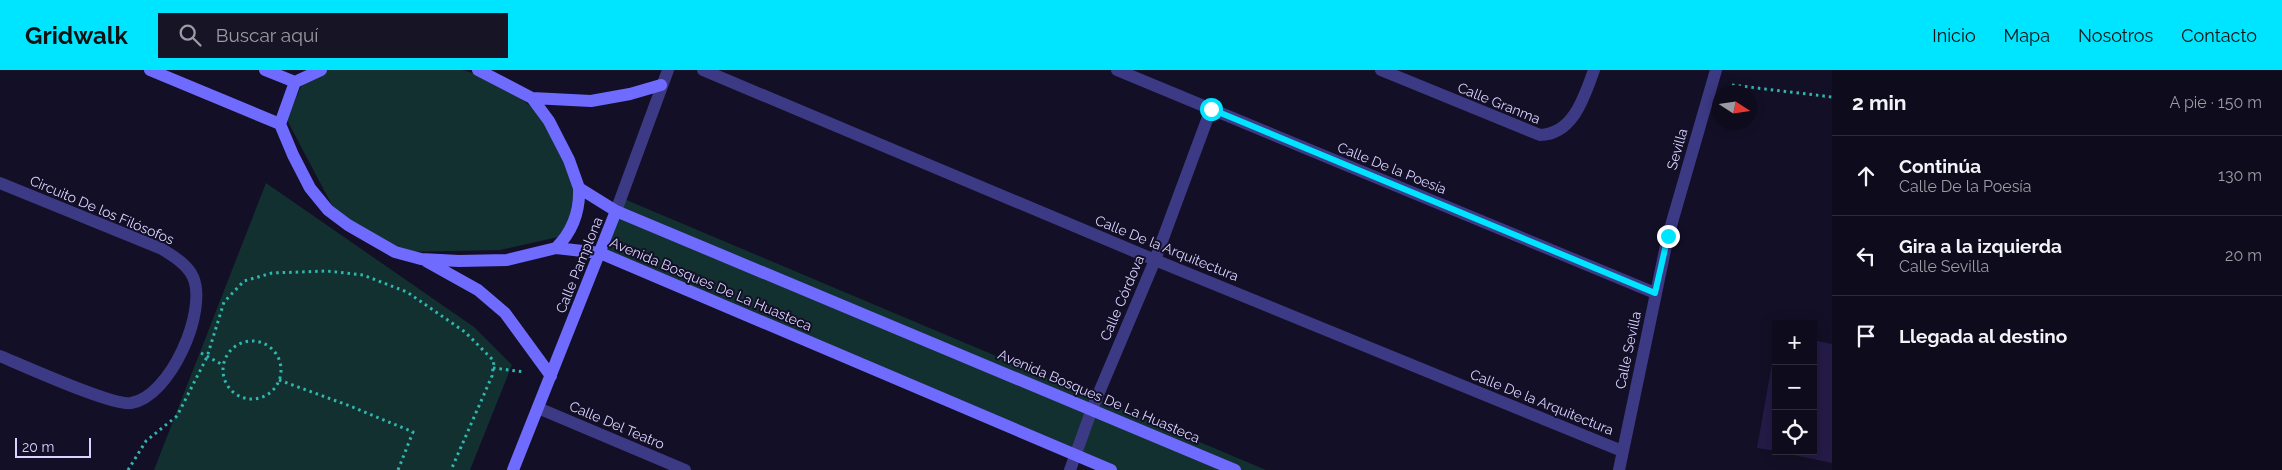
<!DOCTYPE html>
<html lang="es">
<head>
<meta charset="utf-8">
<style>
	:root { --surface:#0e0b1c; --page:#171425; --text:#f1f3f6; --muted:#9b9ba3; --line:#2e2b3b; --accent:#00e5ff }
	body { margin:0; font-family:Raleway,sans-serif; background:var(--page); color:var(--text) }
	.controls { position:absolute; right:15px; bottom:15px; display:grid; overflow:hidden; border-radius:0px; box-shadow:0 2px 12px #0003 }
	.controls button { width:45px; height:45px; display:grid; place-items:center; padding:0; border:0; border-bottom:1px solid var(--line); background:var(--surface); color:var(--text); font:25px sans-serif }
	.compass { position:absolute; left:1712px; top:15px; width:45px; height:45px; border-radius:50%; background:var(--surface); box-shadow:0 2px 12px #0003; rotate:102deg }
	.scale { position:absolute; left:15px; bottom:12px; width:76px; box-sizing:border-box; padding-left:5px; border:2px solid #d9d4ff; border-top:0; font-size:14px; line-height:18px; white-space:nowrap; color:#d9d4ff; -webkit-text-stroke:4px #130f26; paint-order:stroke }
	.stop { position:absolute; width:15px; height:15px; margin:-11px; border:4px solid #00e5ff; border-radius:50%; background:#fff }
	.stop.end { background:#00e5ff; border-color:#fff; box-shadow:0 1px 5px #0008 }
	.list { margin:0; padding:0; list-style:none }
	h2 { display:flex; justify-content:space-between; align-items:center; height:65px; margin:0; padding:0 20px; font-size:21px }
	h2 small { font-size:16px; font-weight:400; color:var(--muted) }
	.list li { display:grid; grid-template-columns:32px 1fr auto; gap:15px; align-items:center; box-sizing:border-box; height:80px; padding:0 20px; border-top:1px solid var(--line) }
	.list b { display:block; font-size:19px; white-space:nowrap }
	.list p { margin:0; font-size:16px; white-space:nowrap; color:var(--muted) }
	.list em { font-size:16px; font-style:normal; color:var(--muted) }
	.icon { flex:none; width:28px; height:28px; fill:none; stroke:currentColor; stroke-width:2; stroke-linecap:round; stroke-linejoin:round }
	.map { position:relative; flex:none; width:1832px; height:400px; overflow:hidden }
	header { display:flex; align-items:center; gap:30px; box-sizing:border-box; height:70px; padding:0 25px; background:var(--accent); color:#111 }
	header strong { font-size:24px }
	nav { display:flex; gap:28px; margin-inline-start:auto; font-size:18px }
	.search { width:350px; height:45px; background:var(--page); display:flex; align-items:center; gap:12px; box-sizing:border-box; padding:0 18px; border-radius:0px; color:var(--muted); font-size:19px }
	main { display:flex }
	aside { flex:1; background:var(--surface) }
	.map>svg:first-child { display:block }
	.green { fill:#12302f }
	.building { fill:#241b47 }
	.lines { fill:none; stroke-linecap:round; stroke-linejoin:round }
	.path { stroke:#2fb8b0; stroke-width:3; stroke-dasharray:2.5 4; stroke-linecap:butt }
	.street { stroke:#3d3a85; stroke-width:12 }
	.secondary { stroke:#6f6bff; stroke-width:12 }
	.route { stroke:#00e5ff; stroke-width:6 }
	.labels { text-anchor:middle; stroke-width:4; stroke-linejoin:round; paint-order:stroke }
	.street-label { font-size:14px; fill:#d9d4ff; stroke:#130f26 }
</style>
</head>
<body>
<header>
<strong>Gridwalk</strong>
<div class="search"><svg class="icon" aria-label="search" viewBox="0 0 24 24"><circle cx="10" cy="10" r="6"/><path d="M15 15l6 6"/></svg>Buscar aquí</div>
<nav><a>Inicio</a><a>Mapa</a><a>Nosotros</a><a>Contacto</a></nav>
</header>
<main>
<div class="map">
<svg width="1832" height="400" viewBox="0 0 1832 400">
	<rect width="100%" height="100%" fill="#130f26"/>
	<path class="green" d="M316,0H462L496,9L547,49L576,109L567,165L500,180L400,182L335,141L287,50L307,2Z
		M266,113L474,257L512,295L470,400H154Z
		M624,129L1266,400H1096L604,185Z"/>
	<path class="building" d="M1813,270L1832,274V393L1779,382L1813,381Z
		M1775,277H1776V381L1757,378Z"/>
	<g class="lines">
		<path class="path" d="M1732,15L1832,27
			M223 300a29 29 0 1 1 58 0a29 29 0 1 1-58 0Z
			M201,283L223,295
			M493,298L525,302
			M279,310L350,336L413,362L398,400
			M128,400L146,371L177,346L207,287L224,232L244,211L272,203L327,201L363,205L407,222L465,262L494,291L492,306L451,400"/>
		<path class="street" d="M703,0L1155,190L1622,381
			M1117,0L1655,223
			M1381,0L1540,65C1573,64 1584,28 1594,0
			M0,113L162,179C173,186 187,194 193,207C208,241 170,327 131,333C114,337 22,295 0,286
			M616,141L668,0
			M538,338L685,400
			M1070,400L1092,339L1155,190L1211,39
			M1619,400L1668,166L1716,0"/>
		<path class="secondary" d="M150,0L280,54
			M265,0L295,12
			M478,0L532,28L549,51L569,90L579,118L616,141L1235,400
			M295,12L321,0
			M532,28L591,31L630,24L661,15
			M280,54L293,85L310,118L328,140L348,155L395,182L421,189L459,191L507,190L556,178L600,183L1111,400
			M280,54L295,12
			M556,178C573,161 580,142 579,118
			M426,191L478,220L505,243L551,306
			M513,400L616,141"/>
	</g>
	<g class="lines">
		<path class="route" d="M1211,39L1655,223L1668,166"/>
	</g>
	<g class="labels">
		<g class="street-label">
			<text transform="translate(1499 33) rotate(22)" y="5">Calle Granma</text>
			<text transform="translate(1677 79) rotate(-74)" y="5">Sevilla</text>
			<text transform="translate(1392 98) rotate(22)" y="5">Calle De la Poesía</text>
			<text transform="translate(102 140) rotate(23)" y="5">Circuito De los Filósofos</text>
			<text transform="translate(1167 178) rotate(22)" y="5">Calle De la Arquitectura</text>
			<text transform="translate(579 195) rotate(-68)" y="5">Calle Pamplona</text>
			<text transform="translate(711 214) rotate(23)" y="5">Avenida Bosques De La Huasteca</text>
			<text transform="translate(1122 228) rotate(-67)" y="5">Calle Córdova</text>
			<text transform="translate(1628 280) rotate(-78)" y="5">Calle Sevilla</text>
			<text transform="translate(1099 326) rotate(23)" y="5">Avenida Bosques De La Huasteca</text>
			<text transform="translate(1542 332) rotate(22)" y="5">Calle De la Arquitectura</text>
			<text transform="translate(617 355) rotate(23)" y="5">Calle Del Teatro</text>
		</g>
	</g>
</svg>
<div class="controls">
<button>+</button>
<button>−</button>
<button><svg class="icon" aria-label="locate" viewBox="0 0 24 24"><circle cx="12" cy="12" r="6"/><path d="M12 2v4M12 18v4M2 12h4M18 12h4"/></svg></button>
</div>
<svg class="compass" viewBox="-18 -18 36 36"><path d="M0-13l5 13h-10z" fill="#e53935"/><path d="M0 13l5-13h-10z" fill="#9b9ba3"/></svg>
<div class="scale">20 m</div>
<div class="stop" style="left:1211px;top:39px"></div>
<div class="stop end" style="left:1668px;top:166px"></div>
</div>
<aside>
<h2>2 min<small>A pie · 150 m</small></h2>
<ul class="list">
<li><svg class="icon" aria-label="ahead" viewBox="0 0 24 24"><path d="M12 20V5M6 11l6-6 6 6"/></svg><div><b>Continúa</b><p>Calle De la Poesía</p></div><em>130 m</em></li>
<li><svg class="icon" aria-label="left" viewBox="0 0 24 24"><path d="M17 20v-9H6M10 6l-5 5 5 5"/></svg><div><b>Gira a la izquierda</b><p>Calle Sevilla</p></div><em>20 m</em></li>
<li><svg class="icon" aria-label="arrive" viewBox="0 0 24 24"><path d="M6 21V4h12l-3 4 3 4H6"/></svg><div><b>Llegada al destino</b></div></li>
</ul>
</aside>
</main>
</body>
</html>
